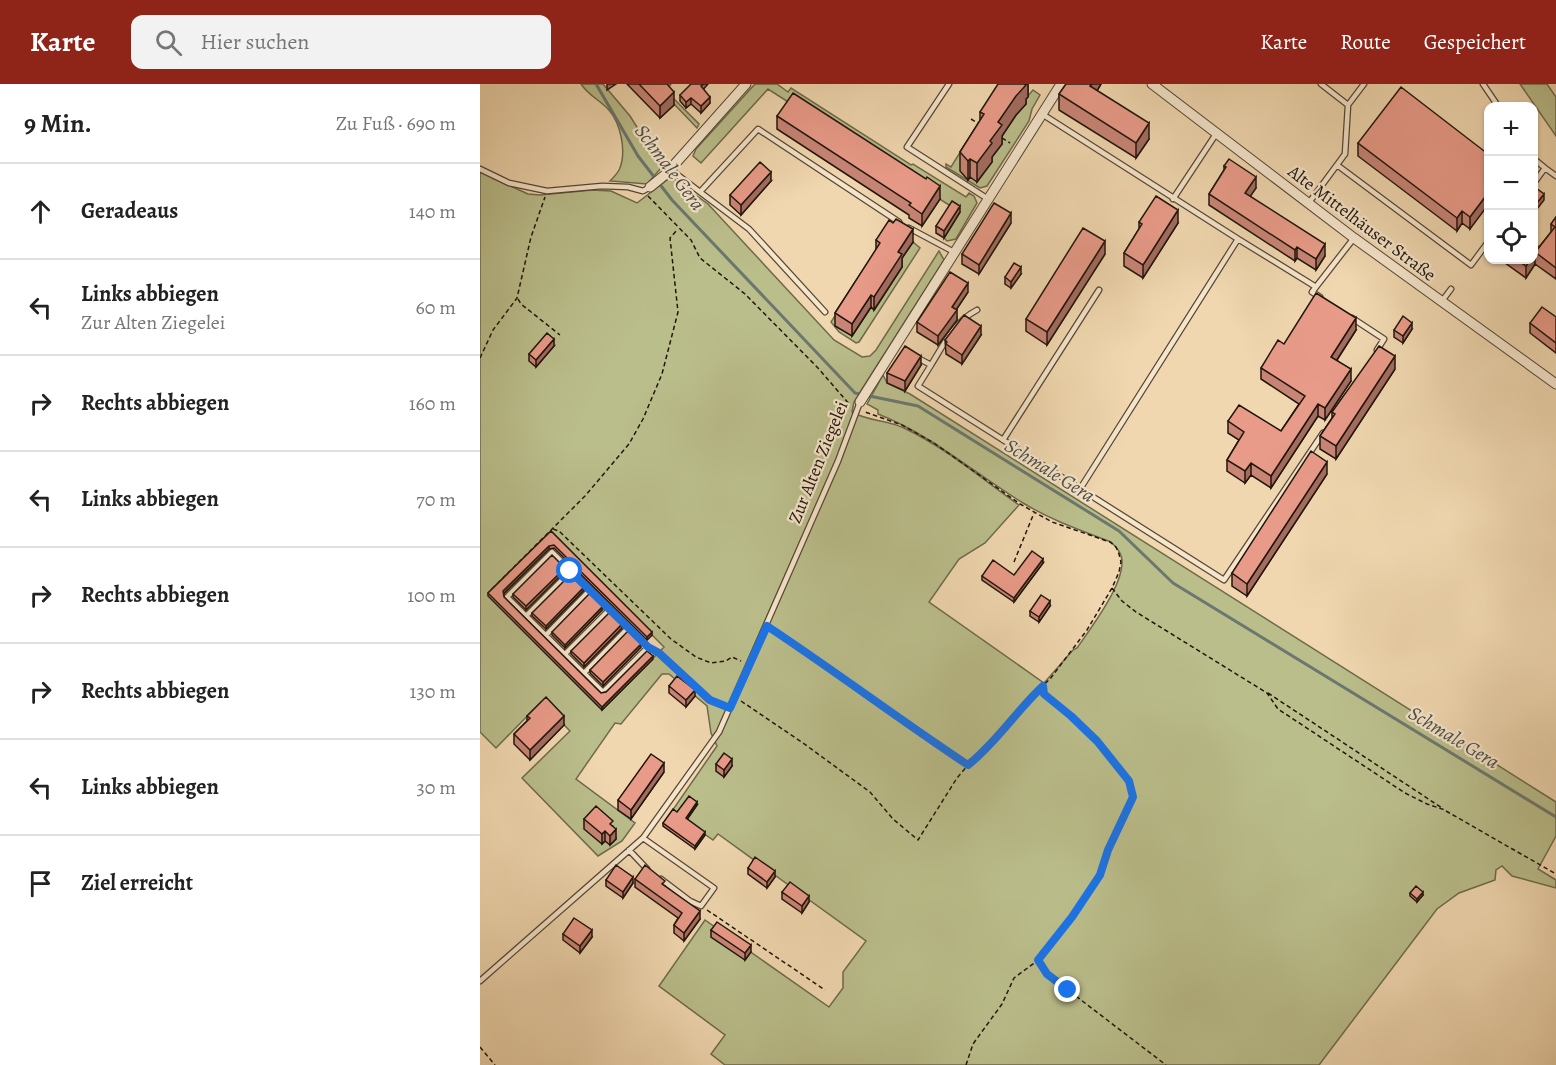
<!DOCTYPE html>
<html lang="de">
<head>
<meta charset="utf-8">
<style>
	:root { --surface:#fff; --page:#f2f2f2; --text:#222; --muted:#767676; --line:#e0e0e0; --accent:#8f2418 }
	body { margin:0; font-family:Alegreya,serif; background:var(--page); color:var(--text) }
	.controls { position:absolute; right:18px; top:18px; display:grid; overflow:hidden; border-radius:12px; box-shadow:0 2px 4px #0004 }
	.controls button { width:54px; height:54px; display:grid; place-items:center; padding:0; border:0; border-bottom:2px solid var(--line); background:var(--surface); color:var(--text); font:30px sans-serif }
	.stop { position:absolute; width:18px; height:18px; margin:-14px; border:4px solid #1a73e8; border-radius:50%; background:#fff }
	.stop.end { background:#1a73e8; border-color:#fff; box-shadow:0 2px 6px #0008 }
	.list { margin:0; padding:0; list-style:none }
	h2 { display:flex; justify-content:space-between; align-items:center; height:78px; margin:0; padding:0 24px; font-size:26px }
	h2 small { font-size:20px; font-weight:400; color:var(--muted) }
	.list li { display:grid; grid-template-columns:39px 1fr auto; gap:18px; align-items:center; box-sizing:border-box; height:96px; padding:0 24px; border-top:2px solid var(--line) }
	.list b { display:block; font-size:22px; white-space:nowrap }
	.list p { margin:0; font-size:20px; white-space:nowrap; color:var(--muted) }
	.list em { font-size:20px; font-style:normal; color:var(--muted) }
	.icon { flex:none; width:33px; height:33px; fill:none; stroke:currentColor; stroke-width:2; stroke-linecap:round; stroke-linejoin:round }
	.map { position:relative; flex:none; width:1076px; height:981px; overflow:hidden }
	header { display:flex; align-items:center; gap:36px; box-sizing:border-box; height:84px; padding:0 30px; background:var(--accent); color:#fff }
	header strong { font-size:28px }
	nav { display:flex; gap:33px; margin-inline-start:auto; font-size:21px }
	.search { width:420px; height:54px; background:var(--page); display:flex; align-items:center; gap:15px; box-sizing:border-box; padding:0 21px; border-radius:12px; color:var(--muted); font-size:22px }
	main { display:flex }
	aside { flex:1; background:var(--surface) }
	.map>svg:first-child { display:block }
	.green { fill:#babe8b; stroke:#6e6a4c; stroke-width:1.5; fill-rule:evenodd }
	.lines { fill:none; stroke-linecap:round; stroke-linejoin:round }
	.stream { stroke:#6b776f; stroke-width:3 }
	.lane-casing { stroke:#564635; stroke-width:7 }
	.street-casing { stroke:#564635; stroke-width:11 }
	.path { stroke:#22150c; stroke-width:1.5; stroke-dasharray:4.5 3; stroke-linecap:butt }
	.lane { stroke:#f5e5cb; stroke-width:4.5 }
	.street { stroke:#f5e5cb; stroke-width:9 }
	.wall { fill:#c88576; stroke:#22150c; stroke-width:1.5 }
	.shaded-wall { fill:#a36c60; stroke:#22150c; stroke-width:1.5 }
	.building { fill:#e99b89; stroke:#22150c; stroke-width:1.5 }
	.route { stroke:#1a73e8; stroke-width:8 }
	.labels { text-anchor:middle; stroke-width:4.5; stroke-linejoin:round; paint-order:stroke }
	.street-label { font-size:18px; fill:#22150c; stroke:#f5e5cb }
	.water-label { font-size:20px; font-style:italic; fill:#4c4e46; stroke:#f5e5cb }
</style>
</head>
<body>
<header>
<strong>Karte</strong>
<div class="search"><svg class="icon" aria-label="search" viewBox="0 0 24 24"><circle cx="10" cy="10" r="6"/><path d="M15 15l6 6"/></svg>Hier suchen</div>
<nav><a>Karte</a><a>Route</a><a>Gespeichert</a></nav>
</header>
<main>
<aside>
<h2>9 Min.<small>Zu Fuß · 690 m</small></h2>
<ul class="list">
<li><svg class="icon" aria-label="ahead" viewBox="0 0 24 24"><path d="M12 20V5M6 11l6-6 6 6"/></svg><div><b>Geradeaus</b></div><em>140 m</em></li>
<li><svg class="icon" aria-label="left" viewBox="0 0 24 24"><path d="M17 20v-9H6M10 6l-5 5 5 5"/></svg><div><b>Links abbiegen</b><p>Zur Alten Ziegelei</p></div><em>60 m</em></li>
<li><svg class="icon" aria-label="right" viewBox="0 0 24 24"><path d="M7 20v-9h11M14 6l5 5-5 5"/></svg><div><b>Rechts abbiegen</b></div><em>160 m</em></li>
<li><svg class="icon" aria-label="left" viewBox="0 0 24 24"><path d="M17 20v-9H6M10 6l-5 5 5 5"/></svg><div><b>Links abbiegen</b></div><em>70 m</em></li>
<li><svg class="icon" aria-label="right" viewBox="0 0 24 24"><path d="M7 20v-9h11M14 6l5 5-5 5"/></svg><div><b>Rechts abbiegen</b></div><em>100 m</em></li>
<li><svg class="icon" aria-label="right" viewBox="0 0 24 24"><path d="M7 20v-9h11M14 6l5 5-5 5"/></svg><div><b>Rechts abbiegen</b></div><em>130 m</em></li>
<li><svg class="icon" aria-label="left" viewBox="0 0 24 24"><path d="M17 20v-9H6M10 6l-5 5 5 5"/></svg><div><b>Links abbiegen</b></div><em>30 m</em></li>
<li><svg class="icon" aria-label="arrive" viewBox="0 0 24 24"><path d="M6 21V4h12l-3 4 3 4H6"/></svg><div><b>Ziel erreicht</b></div></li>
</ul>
</aside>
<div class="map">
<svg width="1076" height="981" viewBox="0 0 1076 981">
	<rect width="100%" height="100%" fill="#f0d7af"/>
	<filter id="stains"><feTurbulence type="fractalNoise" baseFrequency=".00333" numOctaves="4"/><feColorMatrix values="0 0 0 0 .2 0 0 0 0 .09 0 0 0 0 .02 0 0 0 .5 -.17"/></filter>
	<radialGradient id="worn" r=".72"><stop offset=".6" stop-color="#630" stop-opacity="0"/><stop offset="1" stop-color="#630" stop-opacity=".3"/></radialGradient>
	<path class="green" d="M101,0H123L150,32L182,83L167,100L130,97C133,94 137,90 139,86C147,69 141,40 129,26C120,16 109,12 101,0Z
		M175,0H191L186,7L219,40L217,44Z
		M275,0H297L308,8L311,4L431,81L433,80L486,113L489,109L494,112L497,119L476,155L467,157L464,154L480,128L288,5L221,79L213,72L216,65Z
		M1040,0H1067L1076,13V52Z
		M521,3L548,12L553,6L560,11L552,25L549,37L507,102L500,104L466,83V80L471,83Z
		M0,88L48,110L60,111L112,106L131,107L157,119L191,93L228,120L354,256L382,273L390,272L396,266L459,167L464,176L382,305L374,318L372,328C387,337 407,336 424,344C466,364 502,395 539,421L505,459L479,475L449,518L564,599L593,566L597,564C611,544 643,502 642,477C642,469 636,463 631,458C600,446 571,436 543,419C494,389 452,351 398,330V326L387,320L403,291L407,299L430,310L1076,718V752L1058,785L1076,796V804L1032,792L1022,782L1016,786L1015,796L979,809L957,825L839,981H245L231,970L245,951L179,902L225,836L349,923L363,904V888L386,857L238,750L233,756L192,727L237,662L231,649L227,622L189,590H182L141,640L135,639L96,695L155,739L142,757L118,772L42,694L90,647L61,618L16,664L0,648ZM71,450L184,563L122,626L9,512Z
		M433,158L440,164L379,258L376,259L359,248L351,238L396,169L372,252L391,223L395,225L422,183L418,180Z"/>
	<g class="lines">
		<path class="stream" d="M116,0L158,72L192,116L375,309L438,322L639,447L693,499L1076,733"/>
		<defs>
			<path id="lane" d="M469,0L427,63L508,115
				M1003,0L1018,22
				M868,21L884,0
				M562,30L758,155
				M1054,75L1065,84
				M857,81L991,181L1008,158
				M0,85L29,99L67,107L122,102L148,103L163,107L170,103
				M190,85L220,108
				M1054,99L1065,84L1076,92
				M693,115L736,50
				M828,120L865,70L868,21L841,0
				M429,144L474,168
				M840,213L832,208L874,154
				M962,217L971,205
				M345,228L269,145L220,108L278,45L419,138
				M872,234L904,255L897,266
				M436,273L451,281L438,302L744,496L843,349
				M451,281C464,260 474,238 497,226
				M523,356L619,206
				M600,405L758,155L836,203
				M46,532L91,487
				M66,551L110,506
				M168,563L123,608L27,513L72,468L168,563L179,569L229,616L250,624
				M85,570L129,526
				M104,589L148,544
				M163,754L234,804L221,822L210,817L181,795
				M149,766L167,785
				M0,897L163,754L239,648L358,377L380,318"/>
			<path id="street" d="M672,0L874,154L1076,300
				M170,103L186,90L266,0
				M380,318L581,0"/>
		</defs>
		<use href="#lane" class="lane-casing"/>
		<use href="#street" class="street-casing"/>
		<path class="path" d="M491,35L499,40
			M522,54L530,59
			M168,112L211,156L220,174L265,210L338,284L370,321
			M38,215L41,220L80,251
			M0,274L13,246L37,214L51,153L65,113
			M73,445L79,447L191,555L216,573L231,579L246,577L252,573L261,577
			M534,478L554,429
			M632,504L642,517L656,528L787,609L798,625L925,709L947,720L965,726
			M12,505L105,412L149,360L163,335L182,290L198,228L190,154L198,145
			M291,544C357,589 421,637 488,681L517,655L543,620L570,595L607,546L632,504L639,488L641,478L639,470L636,463L630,458L572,438L540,420L454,359L422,341L385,328
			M563,602L564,610L591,632L617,657L649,697L653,713L628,766L620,791L592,833L558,877L567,890L686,981
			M788,609L962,724
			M261,617L323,659L390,708L413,735L438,756L477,694L488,681
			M966,727L1076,790
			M227,826L345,906
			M0,963L15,981
			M486,981L493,960L522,920L534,894L557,877"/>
		<use href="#lane" class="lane"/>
		<use href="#street" class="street"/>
	</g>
	<path class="wall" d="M147,0H187L194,21L180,34Z
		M548,0V13L546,15V20L536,31L522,52V60L512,73V78L497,98L490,93L488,96L480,87V68L500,37V28Z
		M586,0H621L617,7L669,55L656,74L579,26V10Z
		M223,5L230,19L221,29L211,20L206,24L200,17V11Z
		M297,32L460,115L442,142L429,134V131L297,45Z
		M878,59L1008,70L990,145L982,139L977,147L878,72Z
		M744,82L776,104L770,112L845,172L836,186L817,174L815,177L729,121V110L744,86Z
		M291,97L261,131L250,121V111Z
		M480,128L464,154L456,149V142Z
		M1076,133V195L1055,180L1046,194L1021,176H1053V159L1059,163L1071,148V140Z
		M659,138L698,139L663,194L644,182V169L659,145Z
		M531,139L499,190L482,180V170Z
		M396,156L433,158L422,174V183L394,226L391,223L372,252L355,242V229L396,166Z
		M625,170L567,261L546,247V235Z
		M541,190L531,204L525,200V193Z
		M488,208L476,226L477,236L458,261L437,248V238Z
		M1076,233V269L1050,249V239Z
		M932,245L923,259L914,253V246Z
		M876,246L857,276L871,297L845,336L838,332L791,404L771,391L765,399L747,387V376L759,356L748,349V337L801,347L819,320L781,295V284L804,260Z
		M501,251L482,280L466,270L465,256Z
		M74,262L56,283L49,277V270Z
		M441,281L425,307L407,299V289Z
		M915,285L856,375L840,365V352L852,334V328Z
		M847,390L767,512L752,502V489Z
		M71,447L172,551L167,556L74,464L69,465L24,510V513L121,609L126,608L173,575L122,626L8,512V509Z
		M563,479L534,518L502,496V492L534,491Z
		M85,487L46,526L33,513V510Z
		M104,506L66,545L52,532V529Z
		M570,522L559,538L550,532V527Z
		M123,525L85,564L72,551V548Z
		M142,544L104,583L91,570V567Z
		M161,563L123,602L110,589V586Z
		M189,602L215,612L206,623L189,609Z
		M47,632L84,641L50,676L34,660V650L47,637Z
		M236,680L252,682L244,693L236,687Z
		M184,688L151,735L138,726V716Z
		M217,721L207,735L225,751L215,765L183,742V739L197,728Z
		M104,735L133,742L136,755L130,761L125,757L122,760L104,745Z
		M268,784L295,793L287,804L268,790Z
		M155,795L185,802L220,835L204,857L194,849V841L198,834L155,803Z
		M126,796L153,799L143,814L126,802Z
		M302,808L329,818L322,829L302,815Z
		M930,809L943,811L937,818L930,812Z
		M231,846L271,868L265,876L231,853Z
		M83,850L112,853L100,869L83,856Z"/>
	<path class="shaded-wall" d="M127,0H136L127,6Z
		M223,0H228L221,8V2Z
		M543,0H548V13L546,15V20L536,31L522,52V60L512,73V78L497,98V79L510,57L518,38Z
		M612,0H621L610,18V2Z
		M194,8V21L180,34V22Z
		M230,13V19L221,29V22Z
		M211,14V20L206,24V18Z
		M669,39V55L656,74V59Z
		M490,75V93L488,96V77Z
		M291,88V97L261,131V121Z
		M776,93V104L765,120V109Z
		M460,102V115L442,142V130Z
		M1008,109V121L990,145V133Z
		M1064,110V116L1053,130V124Z
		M480,122V128L464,154V147Z
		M698,126V139L663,194V181Z
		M982,127V139L977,147V134Z
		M531,129V139L499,190V181Z
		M433,145V158L422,174V183L394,226V213L418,168Z
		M625,157V170L567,261V248Z
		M845,160V172L836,186V175Z
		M817,163V174L815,177V166Z
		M1055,168V180L1046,194V182L1050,176H1053V171Z
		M541,183V190L531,204V198Z
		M488,199V208L474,229L477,226V236L458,261V252L472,223Z
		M391,211V223L372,252V240Z
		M876,234V246L851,285V273Z
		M932,239V245L923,259V252Z
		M501,242V251L482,280V271Z
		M74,255V262L56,283V276Z
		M441,272V281L425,307V297Z
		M915,272V285L856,375V362Z
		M871,285V297L845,336V324Z
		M838,320V332L791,404V392Z
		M847,378V390L767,512V500Z
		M771,379V391L765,399V387Z
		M69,462V465L23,510V507Z
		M563,475V479L534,518V514Z
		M85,484V487L46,526V522Z
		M104,503V506L66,545V542Z
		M570,517V522L559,538V533Z
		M123,522V525L85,564V561Z
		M142,540V544L104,583V579Z
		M172,548V551L167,556V553Z
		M161,560V563L123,602V598Z
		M173,572V575L122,626V623Z
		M215,606V612L206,623V616Z
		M84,632V641L50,676V666Z
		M252,675V682L244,693V686Z
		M184,679V688L151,735V726Z
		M217,718V721L206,737V734Z
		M136,745V755L130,761V752Z
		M125,747V757L122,760V750Z
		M225,748V751L215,765V762Z
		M295,787V793L287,804V798Z
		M153,793V799L143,814V808Z
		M943,808V811L937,818V815Z
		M329,812V818L322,829V822Z
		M220,827V835L204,857V849Z
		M112,846V853L100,869V862Z
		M271,861V868L265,876V869Z"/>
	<path class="building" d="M159,0H187L194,8L180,22Z
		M211,0H223L221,2L230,13L221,22L211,14L206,18L200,11Z
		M518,0H544L546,1L536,12L518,38L522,41L510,57L512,59L497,79L490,75L488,77L480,68L504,30L500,28Z
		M586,0H612L610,2L669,39L656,59L579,10Z
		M921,3L1008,70V109L990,133L982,127L977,134L878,59Z
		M313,9L446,95L447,93L460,102L442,130L429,121L431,119L297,32Z
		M749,75L776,93L765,109L845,160L836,175L817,163L815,166L729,110L746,83L744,82Z
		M280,78L291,88L261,121L250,111Z
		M1056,104L1064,110L1053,124V108Z
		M676,112L698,126L663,181L644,169L662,140L659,138Z
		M472,117L480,122L464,147L456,142Z
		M514,119L531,129L499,181L482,170Z
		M1076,133V184L1055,168L1053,171V159L1059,163L1057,166L1075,143L1071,140Z
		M416,135L433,145L418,168L422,170L394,213L391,211L372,240L355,229L400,159L396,156L409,136L413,139Z
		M603,144L625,157L567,248L546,235Z
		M1037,176H1050L1046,182Z
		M534,179L541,183L531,198L525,193Z
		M470,188L488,199L472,223L477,226L458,252L437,238Z
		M836,209L876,234L851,273L871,285L845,324L838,320L791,392L771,379L765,387L747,376L764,348L748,337L759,321L801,347L825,312L781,284L798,256L804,260Z
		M1062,223L1076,233V259L1050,239Z
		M484,231L501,242L482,271L466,260L467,258L465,256Z
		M923,232L932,239L923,252L914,246Z
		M67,249L74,255L56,276L49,270Z
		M425,262L441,272L425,297L407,289Z
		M899,262L915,272L856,362L840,352L855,330L852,328Z
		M831,367L847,378L767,500L752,489Z
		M71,447L172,548L167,553L74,461L69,462L23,507L24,513L121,609L126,608L167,567L173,572L122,623L8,509Z
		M552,467L563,475L534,514L502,492L513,476L534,491Z
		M72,471L85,484L46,522L33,510Z
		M91,490L104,503L66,542L52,529Z
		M110,509L123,522L85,561L72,548Z
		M561,511L570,517L559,533L550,527Z
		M130,528L142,540L104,579L91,567Z
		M148,547L161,560L123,598L110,586Z
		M197,592L215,606L206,616L189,602Z
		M66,613L84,632L50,666L34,650L50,634L47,632Z
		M244,669L252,675L244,686L236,680Z
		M171,670L184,679L151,726L138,716Z
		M209,712L217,718L206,734L225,748L215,762L183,739L193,725L197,728Z
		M116,722L133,737L130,740L136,745L130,752L125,747L122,750L104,735Z
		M275,773L295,787L287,798L268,784Z
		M136,781L153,793L143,808L126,796Z
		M165,781L185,797L182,800L220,827L204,849L194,841L202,829L155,795Z
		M310,798L329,812L322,822L302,808Z
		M936,802L943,808L937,815L930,809Z
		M94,834L112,846L100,862L83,850Z
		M237,838L271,861L265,869L231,846Z"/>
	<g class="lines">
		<path class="route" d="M90,487L168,563L179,569L230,616L250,624L287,542C355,587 420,636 488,681C517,658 536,627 563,602L564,610L591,632L617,657L649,697L653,713L628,766L620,791L592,833L558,876L567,890L588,906"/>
	</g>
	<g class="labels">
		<g class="street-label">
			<text transform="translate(882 139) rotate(37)" y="6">Alte Mittelhäuser Straße</text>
			<text transform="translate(338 378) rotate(-68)" y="6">Zur Alten Ziegelei</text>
		</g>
		<g class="water-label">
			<text transform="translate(190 83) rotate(53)" y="7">Schmale Gera</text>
			<text transform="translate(570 386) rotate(32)" y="7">Schmale Gera</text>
			<text transform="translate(974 653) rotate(31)" y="7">Schmale Gera</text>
		</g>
	</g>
	<rect width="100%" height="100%" filter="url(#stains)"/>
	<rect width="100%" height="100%" fill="url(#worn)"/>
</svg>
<div class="controls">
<button>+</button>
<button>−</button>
<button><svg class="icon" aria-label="locate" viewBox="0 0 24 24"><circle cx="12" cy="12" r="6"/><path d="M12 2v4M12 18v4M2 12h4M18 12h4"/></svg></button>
</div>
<div class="stop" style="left:90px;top:487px"></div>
<div class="stop end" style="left:588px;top:906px"></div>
</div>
</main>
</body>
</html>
